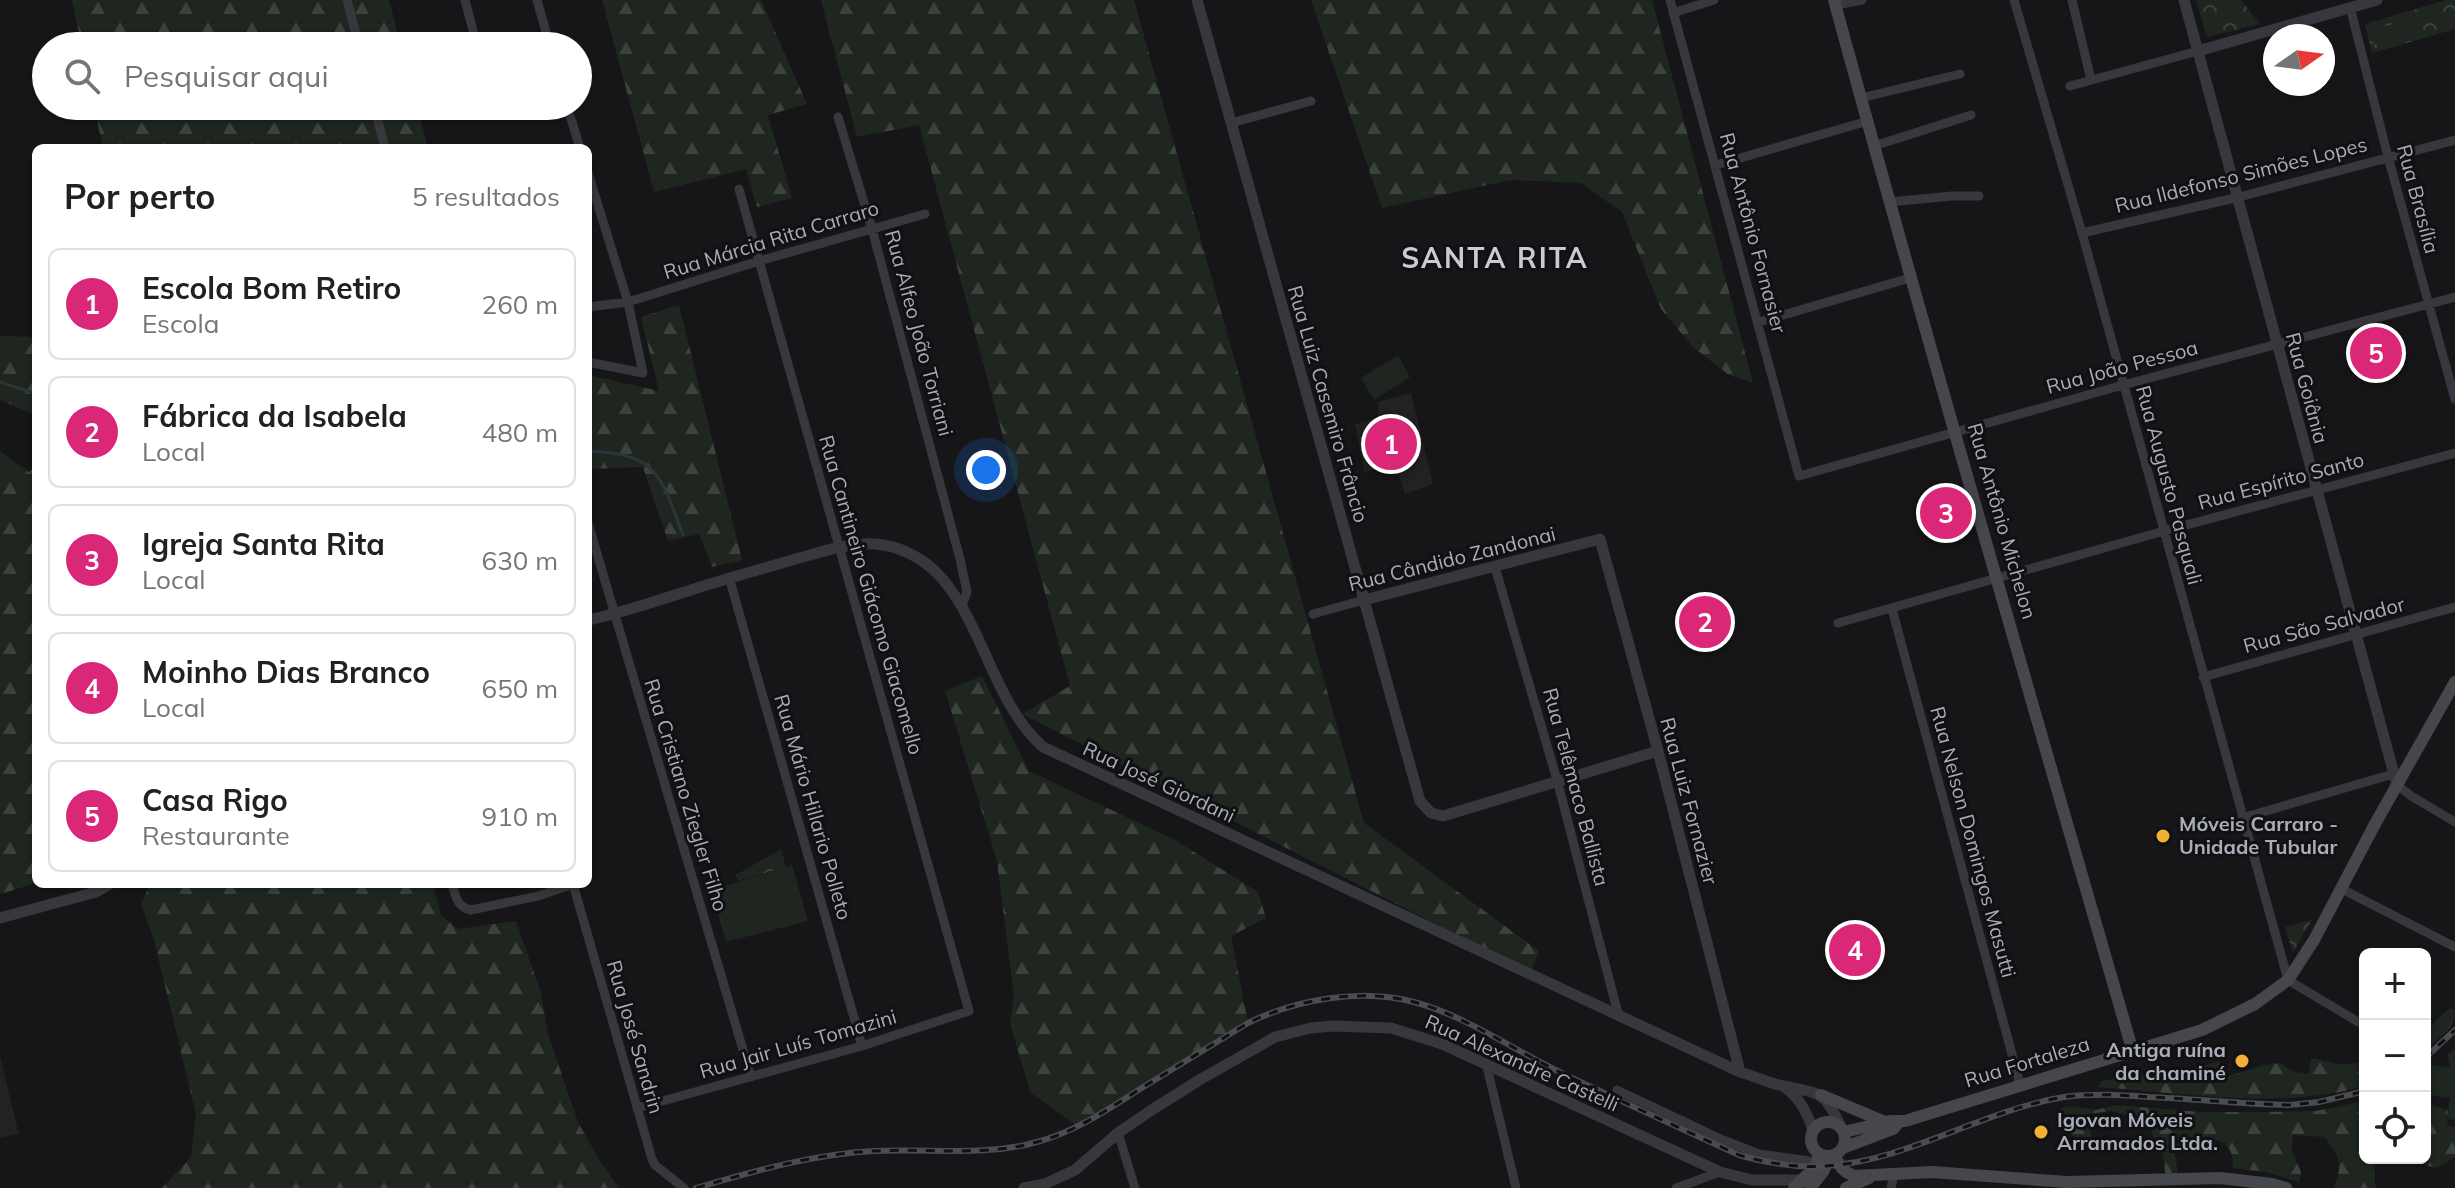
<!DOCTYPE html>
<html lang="pt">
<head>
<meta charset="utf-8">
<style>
	:root { --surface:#fff; --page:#f6f6f6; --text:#202124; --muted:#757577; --line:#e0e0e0; --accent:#db2777 }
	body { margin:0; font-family:Mulish,sans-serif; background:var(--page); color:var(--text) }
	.controls { position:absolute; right:24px; bottom:24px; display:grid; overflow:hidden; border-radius:12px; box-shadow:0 2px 6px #0004 }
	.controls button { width:72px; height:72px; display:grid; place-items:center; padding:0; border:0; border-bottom:2px solid var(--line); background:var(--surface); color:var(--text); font:40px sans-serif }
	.compass { position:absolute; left:2263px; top:24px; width:72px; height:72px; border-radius:50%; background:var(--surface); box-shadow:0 2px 6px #0004; rotate:76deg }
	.you { position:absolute; left:986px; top:470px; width:28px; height:28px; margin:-20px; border:6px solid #fff; border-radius:50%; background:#1a73e8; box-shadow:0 0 0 12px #1a73e833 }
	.badge { display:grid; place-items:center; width:52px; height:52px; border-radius:50%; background:var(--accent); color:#fff; font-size:26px; font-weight:700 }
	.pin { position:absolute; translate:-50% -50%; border:4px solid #fff; box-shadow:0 2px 8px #0006 }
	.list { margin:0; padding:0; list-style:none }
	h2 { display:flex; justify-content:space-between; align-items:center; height:104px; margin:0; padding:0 32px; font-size:34px }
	h2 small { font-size:26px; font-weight:400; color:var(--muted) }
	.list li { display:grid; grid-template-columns:52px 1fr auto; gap:24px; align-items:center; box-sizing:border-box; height:112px; margin:0 16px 16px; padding:0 16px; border:2px solid var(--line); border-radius:12px }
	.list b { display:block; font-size:30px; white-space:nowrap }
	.list p { margin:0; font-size:26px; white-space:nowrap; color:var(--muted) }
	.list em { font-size:26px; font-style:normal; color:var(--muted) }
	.icon { flex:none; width:44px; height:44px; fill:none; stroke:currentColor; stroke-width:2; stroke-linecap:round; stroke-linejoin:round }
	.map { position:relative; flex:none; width:2455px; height:1188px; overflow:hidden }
	.search { position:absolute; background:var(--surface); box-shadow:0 2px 6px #0004; left:32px; top:32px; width:560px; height:88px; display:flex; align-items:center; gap:20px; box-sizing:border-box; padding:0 28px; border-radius:44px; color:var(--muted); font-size:30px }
	.panel { position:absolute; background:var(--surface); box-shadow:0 2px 6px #0004; left:32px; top:144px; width:560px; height:744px; border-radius:12px }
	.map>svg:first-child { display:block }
	.built { fill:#222225 }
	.forest { fill:url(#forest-firs) }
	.park { fill:url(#park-crowns) }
	.pitch { fill:#1e261f }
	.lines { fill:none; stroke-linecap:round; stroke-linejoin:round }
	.stream { stroke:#2c353c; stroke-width:3 }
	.minor { stroke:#37383d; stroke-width:9 }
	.tertiary { stroke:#37383d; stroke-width:11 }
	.secondary { stroke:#45474d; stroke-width:12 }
	.rail-casing { stroke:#4a4c52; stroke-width:6 }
	.rail { stroke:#111113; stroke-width:3; stroke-dasharray:9; stroke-linecap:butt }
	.poi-dot { fill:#f2b134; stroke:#111113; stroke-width:3 }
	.labels { text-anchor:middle; stroke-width:6; stroke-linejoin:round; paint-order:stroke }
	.street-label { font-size:20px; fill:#a8adb8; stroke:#111113 }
	.poi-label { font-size:20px; font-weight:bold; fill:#a8adb8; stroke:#111113; text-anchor:start }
	.district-label { font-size:28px; font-weight:bold; letter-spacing:2px; fill:#c9ccd4; stroke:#111113 }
</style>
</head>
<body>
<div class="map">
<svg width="2455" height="1188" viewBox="0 0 2455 1188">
	<defs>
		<pattern id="forest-firs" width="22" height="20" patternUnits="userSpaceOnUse" patternTransform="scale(2)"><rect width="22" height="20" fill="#1e261f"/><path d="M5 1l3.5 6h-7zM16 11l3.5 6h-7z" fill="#3c433d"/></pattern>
		<pattern id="park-crowns" width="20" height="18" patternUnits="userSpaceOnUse" patternTransform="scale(2)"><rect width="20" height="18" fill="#1e261f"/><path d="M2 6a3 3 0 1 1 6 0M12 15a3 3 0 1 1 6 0" fill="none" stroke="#3c433d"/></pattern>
	</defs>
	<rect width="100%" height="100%" fill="#161618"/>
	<path class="built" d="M1411,393L1433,484L1405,494L1395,465L1364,472L1355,424L1379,417L1378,402Z
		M0,1056L19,1134L0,1138Z"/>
	<path class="forest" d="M72,0H389L401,46H82Z
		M602,0H761L807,104L768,115L792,198L757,207L746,169L654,192Z
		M821,0H1134L1364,823L1539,951L1531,972L1022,714L1070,686L919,125L857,137Z
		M1311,0H1652L1753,383L1729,375L1694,348L1661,309L1622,212L1581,183L1510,180L1382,208Z
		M94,106H417L428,148H103Z
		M679,305L742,560L712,567L699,534L668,541L643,467L588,469V375L659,391L641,317Z
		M0,336L36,337V415L0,400Z
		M0,451L29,472L36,466V883L0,894Z
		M982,676L1029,771L1175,840L1258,892L1266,918L1231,936L1248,1023L1079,1127L1030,1092L1010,1023L1014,996L997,861L945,691Z
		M150,884H433L441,915L458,929L516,921L541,993L548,1034L578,1122L598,1158L619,1188H162L191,1157L196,1114L154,940L141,904Z
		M2452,1008L2455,1011C2455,1029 2438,1039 2425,1050C2425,1033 2436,1016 2452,1008Z
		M2311,1058C2322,1059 2329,1062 2338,1064C2348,1066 2355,1060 2365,1065V1086C2281,1110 2184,1093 2097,1087L2102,1081C2141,1072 2182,1074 2219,1061L2225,1077L2264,1065L2280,1063L2294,1072L2309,1074Z
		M2430,1067L2428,1104L2448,1110L2447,1125L2455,1127V1157L2436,1168L2400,1158H2425V1071Z
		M2365,1101V1158H2375V1186L2379,1188H2334C2343,1164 2340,1155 2324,1137L2293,1135L2292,1151L2301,1172L2299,1182L2266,1172L2233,1168C2234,1128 2200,1140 2174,1148L2178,1174L2165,1173L2164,1159L2150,1128L2137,1119L2112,1111L2087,1114L2094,1147C2088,1149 2086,1150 2081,1147C2075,1144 2076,1142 2073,1136C2066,1126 2055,1122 2062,1108L2072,1106L2096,1110L2116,1105L2201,1112H2267L2316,1111Z"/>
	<path class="park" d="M2196,0H2241L2260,24L2207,37Z
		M2446,0H2455V29L2372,53L2365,24Z
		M781,849L786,867L738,881L736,875Z
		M2312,920L2293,953L2285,927Z"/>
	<path class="pitch" d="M2401,22L2406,37L2374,45L2370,30Z
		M1398,355L1410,377L1374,400L1361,378Z
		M792,865L808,921L726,942L711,890Z
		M2455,1050V1120L2447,1119L2450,1098L2427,1095L2429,1065L2450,1067L2447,1053Z"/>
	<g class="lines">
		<path class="stream" d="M0,382L36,394
			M588,451C658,454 660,474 683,535"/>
		<path class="minor" d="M347,0L359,46
			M465,0L477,46
			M537,0L550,46
			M1670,0L1799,476L2123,385L2455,297
			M2014,0L2082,233L2288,980L2365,1026
			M2072,0L2091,80
			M1836,5L1862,0
			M2350,7L2388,157L2455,399
			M1673,13L1714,0
			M2070,86L2198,51
			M1861,98L1960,74
			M374,106L385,148
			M567,106L580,148
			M838,117L872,229L960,559L967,592L962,606
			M1231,123L1311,101
			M1874,146L1971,115
			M1716,165L1868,121
			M588,173L628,302L643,373L588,362
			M1889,202L1952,196H1979
			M2082,233L2239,197L2455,140
			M588,307L628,302L759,261L925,214
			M1759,322L1910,278
			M588,523L751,1077
			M1495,567L1557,780L1619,1017
			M729,577L862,1046
			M1892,609L2020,1084
			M1313,614L1364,600
			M1838,623L2164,531L2455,453
			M2203,677L2455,607
			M2397,785L2411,796L2455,822
			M2242,818L2393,774
			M452,884C456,897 457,907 471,910L538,896L573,884
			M573,884L652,1159L655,1165L684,1188
			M2342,889L2455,947
			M1487,1067L1516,1188
			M1617,1090L1723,1140L1759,1154L1817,1162
			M637,1108L862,1046L969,1011L739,189
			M1118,1133L1135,1188
			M1676,1188L1720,1172
			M1891,1188L1894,1174"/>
		<path class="tertiary" d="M1197,0L1420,801L1431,813L1443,816L1658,751
			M2184,0L2397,785
			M2198,51L2377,0
			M1364,600L1600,539L1658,751L1740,1072
			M588,620C622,613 655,601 688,591C724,579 762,569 799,558C825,551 856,540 883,545C909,549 933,565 948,586C986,636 996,705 1043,747L1740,1072C1754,1076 1769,1083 1783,1086C1821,1094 1824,1090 1841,1127
			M0,918L96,892L110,884
			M1783,1086C1799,1097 1807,1112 1813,1130
			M1024,1188L1045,1184L1075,1170L1118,1133L1150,1111L1201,1079L1275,1037L1311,1028L1333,1026L1391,1028L1442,1044L1720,1172L1752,1180H1806"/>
		<path class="secondary" d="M1834,0C1930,352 2032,702 2133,1052
			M1821,1095L1885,1122
			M1811 1139a17 17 0 1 1 34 0a17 17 0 1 1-34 0Z
			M1844,1132L1890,1121H1905L2202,1030L2255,1004L2288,980L2314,940L2375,824L2455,682
			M1843,1148L1893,1129L1899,1122
			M1835,1155C1839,1167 1843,1171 1854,1176L1932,1172L2067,1182L2220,1178L2272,1184L2286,1188
			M1794,1188L1816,1166L1819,1154
			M1810,1188L1823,1172L1830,1157
			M1846,1188L1869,1178"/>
		<defs>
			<path id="rail" d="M2425,1058L2455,1030
				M696,1188C755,1171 813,1154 874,1151C928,1148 985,1157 1037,1142C1075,1132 1107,1110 1140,1089C1176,1067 1212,1045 1248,1023C1297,999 1361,988 1414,1002C1467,1016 1518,1053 1568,1076C1625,1103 1682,1129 1739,1155C1767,1163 1795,1168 1824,1166C1906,1162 1983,1110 2064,1097C2092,1093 2121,1095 2149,1097C2196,1099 2243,1104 2290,1105L2319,1102L2365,1091"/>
		</defs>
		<use href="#rail" class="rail-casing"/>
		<use href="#rail" class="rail"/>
	</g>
	<g class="poi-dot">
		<circle cx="2163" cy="836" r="8"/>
		<circle cx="2242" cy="1061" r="8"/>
		<circle cx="2041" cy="1132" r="8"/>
	</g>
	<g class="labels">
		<g class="street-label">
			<text transform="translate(2241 175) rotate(-14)" y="7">Rua Ildefonso Simões Lopes</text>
			<text transform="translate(2418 199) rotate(75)" y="7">Rua Brasília</text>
			<text transform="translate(1753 233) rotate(75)" y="7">Rua Antônio Fornasier</text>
			<text transform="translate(771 240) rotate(-17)" y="7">Rua Márcia Rita Carraro</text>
			<text transform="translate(919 333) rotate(75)" y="7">Rua Alfeo João Torriani</text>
			<text transform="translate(2122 367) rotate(-15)" y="7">Rua João Pessoa</text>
			<text transform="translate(2307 388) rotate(75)" y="7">Rua Goiânia</text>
			<text transform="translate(1328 404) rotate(74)" y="7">Rua Luiz Casemiro Frâncio</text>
			<text transform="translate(2281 481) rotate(-15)" y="7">Rua Espírito Santo</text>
			<text transform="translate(2169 485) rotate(75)" y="7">Rua Augusto Pasquali</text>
			<text transform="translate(2002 521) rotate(74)" y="7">Rua Antônio Michelon</text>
			<text transform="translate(1452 559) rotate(-14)" y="7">Rua Cândido Zandonai</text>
			<text transform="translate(871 595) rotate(74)" y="7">Rua Cantineiro Giácomo Giacomello</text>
			<text transform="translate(2324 625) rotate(-15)" y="7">Rua São Salvador</text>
			<text transform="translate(1159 782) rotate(25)" y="7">Rua José Giordani</text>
			<text transform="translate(1576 787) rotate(75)" y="7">Rua Telêmaco Ballista</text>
			<text transform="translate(686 795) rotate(73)" y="7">Rua Cristiano Ziegler Filho</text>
			<text transform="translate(1689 801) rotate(75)" y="7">Rua Luiz Fornazier</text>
			<text transform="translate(813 807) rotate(74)" y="7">Rua Mário Hillario Polleto</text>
			<text transform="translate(1973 842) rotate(75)" y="7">Rua Nelson Domingos Masutti</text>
			<text transform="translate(635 1037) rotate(74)" y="7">Rua José Sandrin</text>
			<text transform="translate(798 1044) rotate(-16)" y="7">Rua Jair Luís Tomazini</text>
			<text transform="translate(2027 1062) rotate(-17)" y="7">Rua Fortaleza</text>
			<text transform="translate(1522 1063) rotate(24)" y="7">Rua Alexandre Castelli</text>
		</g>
		<g class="poi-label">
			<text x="2179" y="831">Móveis Carraro -<tspan x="2179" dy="23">Unidade Tubular</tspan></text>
			<text x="2226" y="1057" text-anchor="end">Antiga ruína<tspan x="2226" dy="23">da chaminé</tspan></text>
			<text x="2057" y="1127">Igovan Móveis<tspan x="2057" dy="23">Arramados Ltda.</tspan></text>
		</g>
		<g class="district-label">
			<text x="1495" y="268">SANTA RITA</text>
		</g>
	</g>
</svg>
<div class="controls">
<button>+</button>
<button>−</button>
<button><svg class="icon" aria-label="locate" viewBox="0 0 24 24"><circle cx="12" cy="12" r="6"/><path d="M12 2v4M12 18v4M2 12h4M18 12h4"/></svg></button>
</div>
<svg class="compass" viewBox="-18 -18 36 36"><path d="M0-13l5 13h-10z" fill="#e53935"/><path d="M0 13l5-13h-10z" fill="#757577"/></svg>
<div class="you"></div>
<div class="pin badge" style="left:1391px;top:444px">1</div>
<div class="pin badge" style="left:1705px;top:622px">2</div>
<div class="pin badge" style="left:1946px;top:513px">3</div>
<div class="pin badge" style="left:1855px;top:950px">4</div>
<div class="pin badge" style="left:2376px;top:353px">5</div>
<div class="search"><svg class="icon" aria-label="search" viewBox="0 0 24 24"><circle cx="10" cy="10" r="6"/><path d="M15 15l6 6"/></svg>Pesquisar aqui</div>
<section class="panel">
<h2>Por perto<small>5 resultados</small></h2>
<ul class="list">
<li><span class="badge">1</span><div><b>Escola Bom Retiro</b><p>Escola</p></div><em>260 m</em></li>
<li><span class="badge">2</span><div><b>Fábrica da Isabela</b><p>Local</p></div><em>480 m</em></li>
<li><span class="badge">3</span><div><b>Igreja Santa Rita</b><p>Local</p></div><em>630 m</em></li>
<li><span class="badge">4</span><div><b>Moinho Dias Branco</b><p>Local</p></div><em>650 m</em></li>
<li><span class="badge">5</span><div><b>Casa Rigo</b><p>Restaurante</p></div><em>910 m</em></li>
</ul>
</section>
</div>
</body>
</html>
